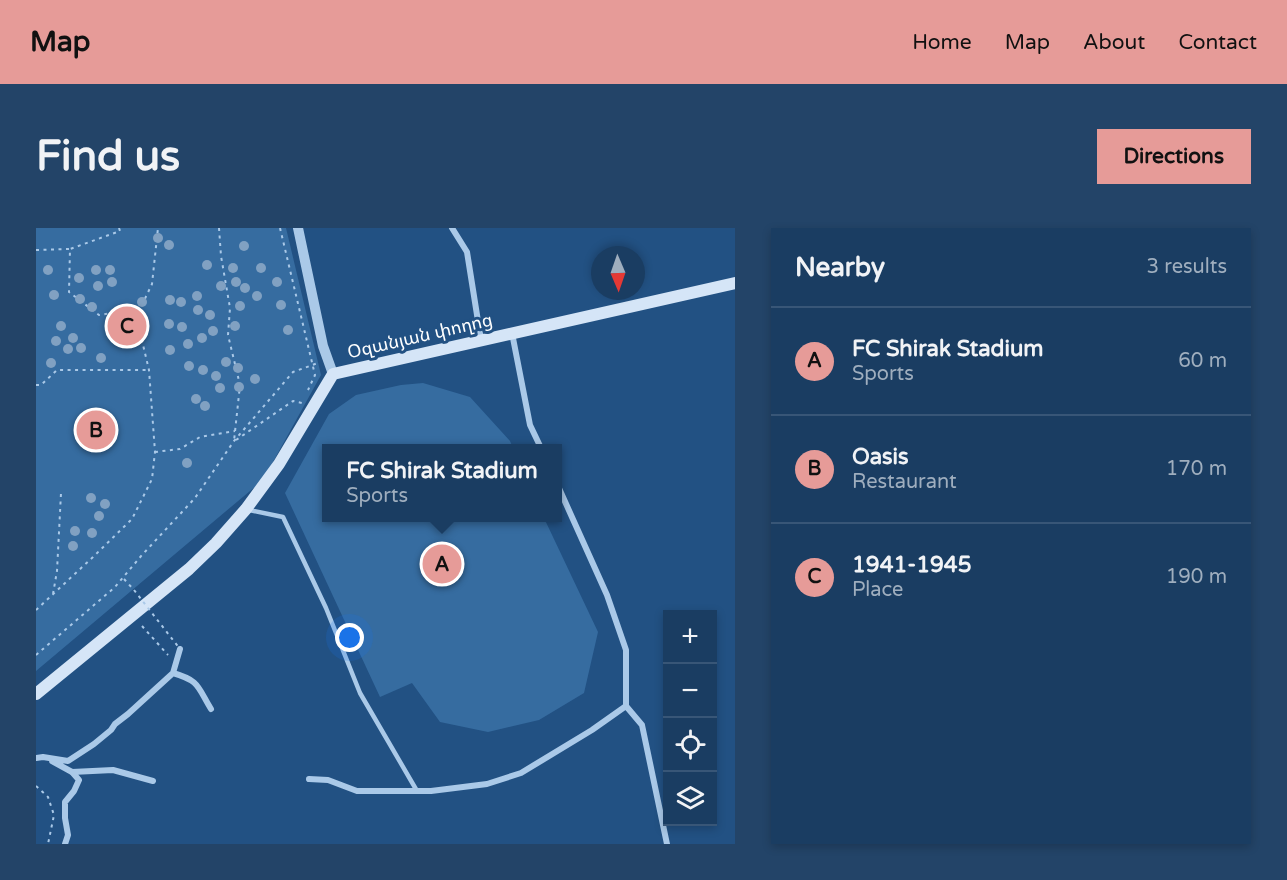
<!DOCTYPE html>
<html lang="en">
<head>
<meta charset="utf-8">
<style>
	:root { --surface:#1a3d62; --page:#234468; --text:#f1f3f6; --muted:#9faebe; --line:#385677; --accent:#e69b98 }
	body { margin:0; font-family:"Varela Round","Noto Sans Armenian",sans-serif; background:var(--page); color:var(--text) }
	.controls { position:absolute; right:18px; bottom:18px; display:grid; overflow:hidden; border-radius:0px; box-shadow:0 3px 9px #0003 }
	.controls button { width:54px; height:54px; display:grid; place-items:center; padding:0; border:0; border-bottom:2px solid var(--line); background:var(--surface); color:var(--text); font:30px sans-serif }
	.compass { position:absolute; left:555px; top:18px; width:54px; height:54px; border-radius:50%; background:var(--surface); box-shadow:0 3px 9px #0003; rotate:178deg }
	.you { position:absolute; left:314px; top:410px; width:21px; height:21px; margin:-15px; border:4px solid #fff; border-radius:50%; background:#1a73e8; box-shadow:0 0 0 9px #1a73e833 }
	.badge { display:grid; place-items:center; width:39px; height:39px; border-radius:50%; background:var(--accent); color:#111; font-size:20px; font-weight:700 }
	.pin { position:absolute; translate:-50% -50%; border:3px solid #fff; box-shadow:0 2px 6px #0006 }
	.popup { position:absolute; left:286px; top:216px; width:240px; height:78px; box-sizing:border-box; display:grid; place-content:center; border-radius:0px; background:var(--surface); filter:drop-shadow(0 2px 4px #0005); font-size:20px; white-space:nowrap; color:var(--muted) }
	.popup b { font-size:22px; color:var(--text) }
	.popup::after { content:''; position:absolute; left:50%; top:100%; margin-left:-12px; border:12px solid transparent; border-top-color:var(--surface) }
	.list { margin:0; padding:0; list-style:none }
	h2 { display:flex; justify-content:space-between; align-items:center; height:78px; margin:0; padding:0 24px; font-size:26px }
	h2 small { font-size:20px; font-weight:400; color:var(--muted) }
	.list li { display:grid; grid-template-columns:39px 1fr auto; gap:18px; align-items:center; box-sizing:border-box; height:108px; padding:0 24px; border-top:2px solid var(--line) }
	.list b { display:block; font-size:22px; white-space:nowrap }
	.list p { margin:0; font-size:20px; white-space:nowrap; color:var(--muted) }
	.list em { font-size:20px; font-style:normal; color:var(--muted) }
	.icon { flex:none; width:33px; height:33px; fill:none; stroke:currentColor; stroke-width:2; stroke-linecap:round; stroke-linejoin:round }
	.map { position:relative; flex:none; width:699px; height:616px; overflow:hidden; border-radius:0px }
	header { display:flex; align-items:center; gap:36px; box-sizing:border-box; height:84px; padding:0 30px; background:var(--accent); color:#111 }
	header strong { font-size:28px }
	nav { display:flex; gap:33px; margin-inline-start:auto; font-size:21px }
	.intro { display:flex; align-items:center; justify-content:space-between; box-sizing:border-box; height:144px; padding:0 36px }
	h1 { margin:0; font-size:42px }
	.button { padding:15px 27px; border-radius:0px; background:var(--accent); color:#111; font-size:21px; font-weight:700 }
	main { display:flex; gap:36px; padding:0 36px }
	aside { flex:1; background:var(--surface); border-radius:0px; box-shadow:0 3px 9px #0003 }
	.map>svg:first-child { display:block }
	.green { fill:#366ca0 }
	.lines { fill:none; stroke-linecap:round; stroke-linejoin:round }
	.path { stroke:#aac9e8; stroke-width:2; stroke-dasharray:3 4.5; stroke-linecap:butt }
	.service { stroke:#aac9e8; stroke-width:4.5 }
	.minor { stroke:#aac9e8; stroke-width:6 }
	.tertiary { stroke:#aac9e8; stroke-width:10 }
	.secondary { stroke:#d5e5f7; stroke-width:12 }
	.path-bridge { stroke:#aac9e8; stroke-width:2; stroke-dasharray:3 4.5; stroke-linecap:butt }
	.tree { fill:#81a1c2 }
	.labels { text-anchor:middle; stroke-width:6; stroke-linejoin:round; paint-order:stroke }
	.street-label { font-size:18px; fill:#fff; stroke:#225183 }
</style>
</head>
<body>
<header>
<strong>Map</strong>
<nav><a>Home</a><a>Map</a><a>About</a><a>Contact</a></nav>
</header>
<div class="intro"><h1>Find us</h1><a class="button">Directions</a></div>
<main>
<div class="map">
<svg width="699" height="616" viewBox="0 0 699 616">
	<rect width="100%" height="100%" fill="#225183"/>
	<path class="green" d="M0,0H250L285,147L227,252L0,443Z
		M387,155L434,169L474,213L477,220H290V290H508L562,404L548,465L503,492L452,504L404,494L376,455L344,469L249,265L293,186L320,167L365,157Z"/>
	<g class="lines">
		<path class="path" d="M83,0L84,3L34,21L33,64L63,87L103,81
			M183,0L185,28L194,80L192,107L204,157L198,213
			M244,0L279,147L272,162
			M0,22L33,21
			M0,157H5L21,142H113
			M200,212L257,173L266,175
			M119,224L144,221L164,209L199,203
			M88,351L98,362
			M17,366L21,343L25,265
			M0,382L57,329L96,291L116,251L119,224L113,142L103,100L104,81L116,56L122,0
			M106,398L132,427
			M0,427L79,359L106,327L159,270L198,213L257,144L282,135
			M0,558L12,569L18,587L12,616"/>
		<path class="service" d="M213,282L247,289L290,380L324,465L381,563"/>
		<path class="minor" d="M416,0L431,24L445,112
			M476,105L494,197L505,220
			M522,258L571,367L590,422V478L606,497L631,616
			M137,445L144,421
			M0,530L7,529L32,533L58,516L75,502L79,496L92,486L137,445C164,453 161,458 175,481
			M16,533L36,544L43,552L38,563L29,574V590L32,607L29,616
			M36,544L77,542L117,553
			M273,551L292,552L321,563H395L451,556L485,545L556,502L590,478"/>
		<path class="tertiary" d="M262,0L287,118L297,146"/>
		<path class="secondary" d="M0,466L153,341L180,315L210,281L243,236L297,146L699,55"/>
		<path class="path-bridge" d="M98,362L144,421"/>
	</g>
	<g class="tree">
		<circle cx="122" cy="10" r="5"/>
		<circle cx="133" cy="17" r="5"/>
		<circle cx="208" cy="18" r="5"/>
		<circle cx="171" cy="37" r="5"/>
		<circle cx="197" cy="40" r="5"/>
		<circle cx="225" cy="40" r="5"/>
		<circle cx="12" cy="42" r="5"/>
		<circle cx="60" cy="42" r="5"/>
		<circle cx="74" cy="42" r="5"/>
		<circle cx="43" cy="50" r="5"/>
		<circle cx="76" cy="54" r="5"/>
		<circle cx="200" cy="54" r="5"/>
		<circle cx="241" cy="54" r="5"/>
		<circle cx="62" cy="58" r="5"/>
		<circle cx="185" cy="58" r="5"/>
		<circle cx="209" cy="60" r="5"/>
		<circle cx="18" cy="67" r="5"/>
		<circle cx="161" cy="68" r="5"/>
		<circle cx="221" cy="68" r="5"/>
		<circle cx="44" cy="71" r="5"/>
		<circle cx="134" cy="72" r="5"/>
		<circle cx="106" cy="74" r="5"/>
		<circle cx="145" cy="74" r="5"/>
		<circle cx="245" cy="77" r="5"/>
		<circle cx="204" cy="78" r="5"/>
		<circle cx="56" cy="79" r="5"/>
		<circle cx="162" cy="82" r="5"/>
		<circle cx="174" cy="87" r="5"/>
		<circle cx="79" cy="96" r="5"/>
		<circle cx="133" cy="96" r="5"/>
		<circle cx="25" cy="98" r="5"/>
		<circle cx="199" cy="98" r="5"/>
		<circle cx="146" cy="99" r="5"/>
		<circle cx="252" cy="102" r="5"/>
		<circle cx="177" cy="103" r="5"/>
		<circle cx="37" cy="110" r="5"/>
		<circle cx="166" cy="110" r="5"/>
		<circle cx="20" cy="113" r="5"/>
		<circle cx="152" cy="116" r="5"/>
		<circle cx="45" cy="120" r="5"/>
		<circle cx="32" cy="121" r="5"/>
		<circle cx="134" cy="122" r="5"/>
		<circle cx="65" cy="130" r="5"/>
		<circle cx="190" cy="134" r="5"/>
		<circle cx="15" cy="135" r="5"/>
		<circle cx="153" cy="138" r="5"/>
		<circle cx="202" cy="140" r="5"/>
		<circle cx="167" cy="142" r="5"/>
		<circle cx="180" cy="148" r="5"/>
		<circle cx="219" cy="151" r="5"/>
		<circle cx="203" cy="159" r="5"/>
		<circle cx="184" cy="160" r="5"/>
		<circle cx="160" cy="171" r="5"/>
		<circle cx="169" cy="178" r="5"/>
		<circle cx="151" cy="235" r="5"/>
		<circle cx="55" cy="270" r="5"/>
		<circle cx="69" cy="276" r="5"/>
		<circle cx="63" cy="288" r="5"/>
		<circle cx="39" cy="303" r="5"/>
		<circle cx="56" cy="305" r="5"/>
		<circle cx="37" cy="318" r="5"/>
	</g>
	<g class="labels">
		<g class="street-label">
			<text transform="translate(384 108) rotate(-13)" y="6">Օզանյան փողոց</text>
		</g>
	</g>
</svg>
<div class="controls">
<button>+</button>
<button>−</button>
<button><svg class="icon" aria-label="locate" viewBox="0 0 24 24"><circle cx="12" cy="12" r="6"/><path d="M12 2v4M12 18v4M2 12h4M18 12h4"/></svg></button>
<button><svg class="icon" aria-label="layers" viewBox="0 0 24 24"><path d="M12 4l9 5-9 5-9-5zM3 14l9 5 9-5"/></svg></button>
</div>
<svg class="compass" viewBox="-18 -18 36 36"><path d="M0-13l5 13h-10z" fill="#e53935"/><path d="M0 13l5-13h-10z" fill="#9faebe"/></svg>
<div class="you"></div>
<div class="pin badge" style="left:406px;top:336px">A</div>
<div class="popup"><b>FC Shirak Stadium</b>Sports</div>
<div class="pin badge" style="left:60px;top:202px">B</div>
<div class="pin badge" style="left:91px;top:98px">C</div>
</div>
<aside>
<h2>Nearby<small>3 results</small></h2>
<ul class="list">
<li><span class="badge">A</span><div><b>FC Shirak Stadium</b><p>Sports</p></div><em>60 m</em></li>
<li><span class="badge">B</span><div><b>Oasis</b><p>Restaurant</p></div><em>170 m</em></li>
<li><span class="badge">C</span><div><b>1941-1945</b><p>Place</p></div><em>190 m</em></li>
</ul>
</aside>
</main>
</body>
</html>
